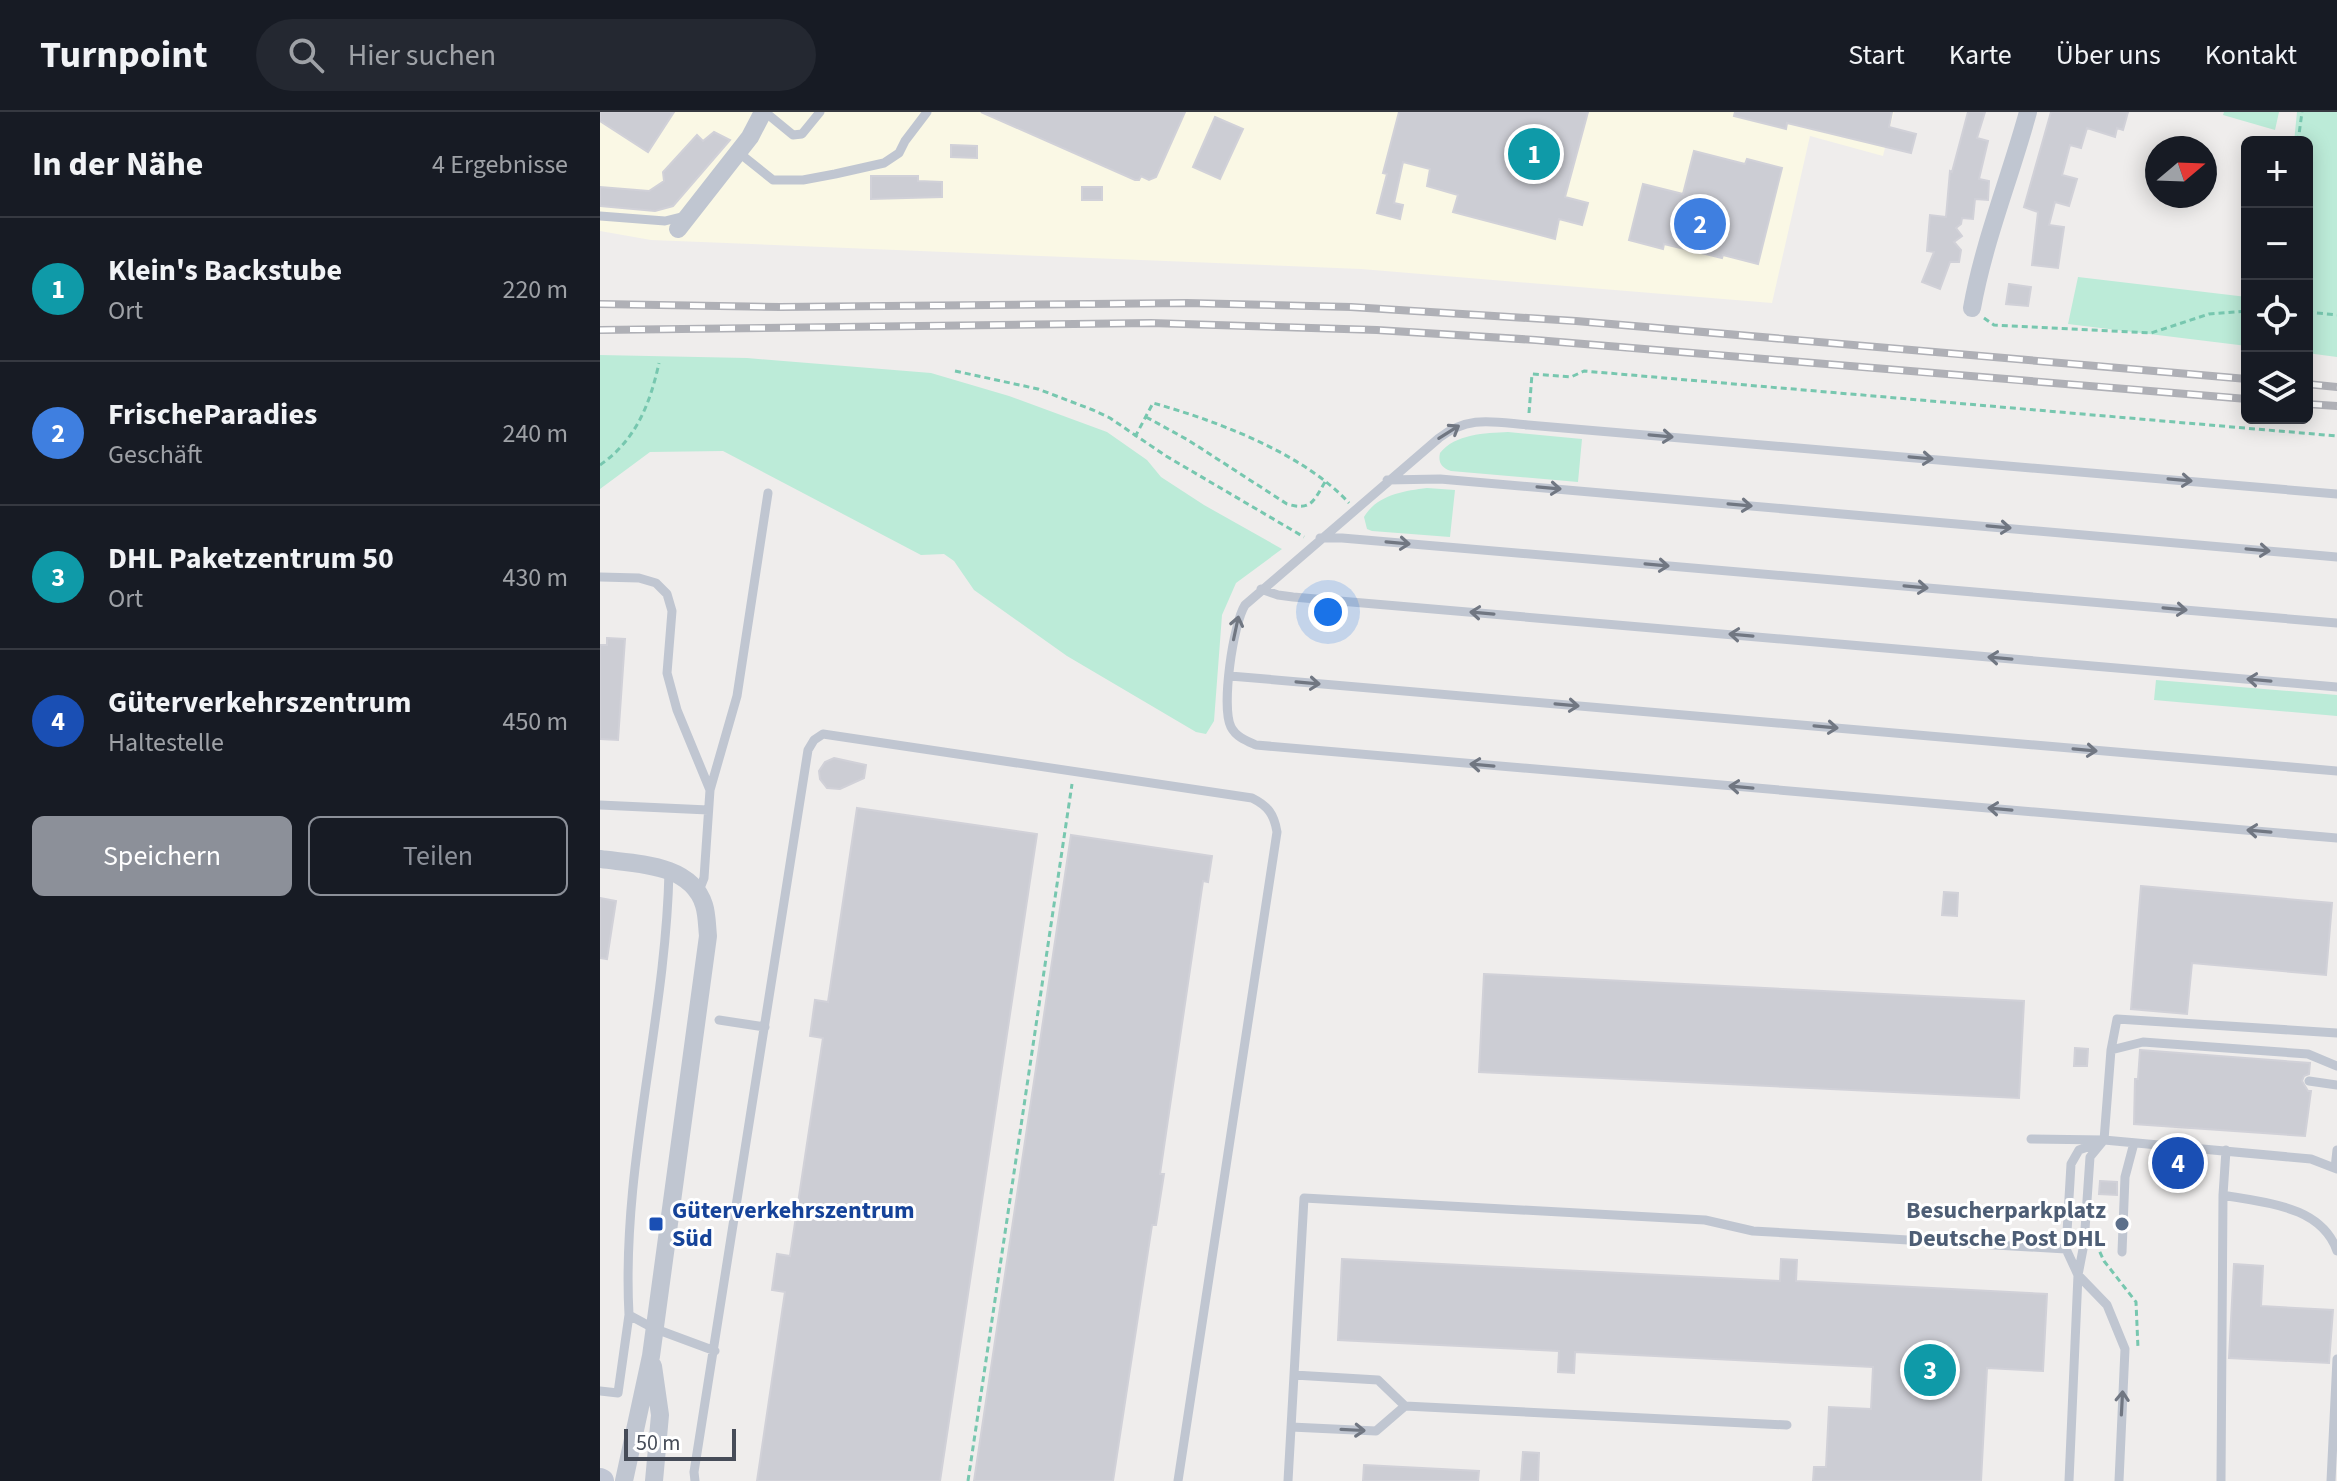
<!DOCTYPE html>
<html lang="de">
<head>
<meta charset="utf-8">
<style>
	:root { --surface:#171b24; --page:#242831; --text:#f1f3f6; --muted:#9ea1a6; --line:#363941; --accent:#8c9099 }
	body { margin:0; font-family:"Source Sans 3",sans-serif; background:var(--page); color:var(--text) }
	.controls { position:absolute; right:24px; top:24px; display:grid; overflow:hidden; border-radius:12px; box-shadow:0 4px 20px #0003 }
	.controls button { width:72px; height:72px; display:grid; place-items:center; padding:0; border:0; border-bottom:2px solid var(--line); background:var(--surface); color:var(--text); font:40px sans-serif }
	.compass { position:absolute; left:1545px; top:24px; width:72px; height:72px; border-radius:50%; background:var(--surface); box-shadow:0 4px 20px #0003; rotate:71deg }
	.scale { position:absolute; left:24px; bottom:20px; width:112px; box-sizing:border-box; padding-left:8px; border:4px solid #464c58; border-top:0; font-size:22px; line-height:28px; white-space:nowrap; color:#464c58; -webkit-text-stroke:6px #fff; paint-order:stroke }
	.you { position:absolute; left:728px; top:500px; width:28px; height:28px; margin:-20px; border:6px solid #fff; border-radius:50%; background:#1a73e8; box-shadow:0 0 0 12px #1a73e833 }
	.badge { display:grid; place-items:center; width:52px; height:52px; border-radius:50%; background:var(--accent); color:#fff; font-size:26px; font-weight:700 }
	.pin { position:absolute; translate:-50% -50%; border:4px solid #fff; box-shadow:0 2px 8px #0006 }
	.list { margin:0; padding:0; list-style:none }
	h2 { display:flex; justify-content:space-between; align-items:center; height:104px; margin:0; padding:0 32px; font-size:34px }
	h2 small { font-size:26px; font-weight:400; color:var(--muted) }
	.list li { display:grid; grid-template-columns:52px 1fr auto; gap:24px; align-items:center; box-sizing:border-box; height:144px; padding:0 32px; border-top:2px solid var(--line) }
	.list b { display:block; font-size:30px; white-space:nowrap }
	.list p { margin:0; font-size:26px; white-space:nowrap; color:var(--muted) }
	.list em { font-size:26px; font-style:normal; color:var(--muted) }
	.actions { display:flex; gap:16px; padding:24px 32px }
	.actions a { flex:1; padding:18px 0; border:2px solid var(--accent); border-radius:12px; text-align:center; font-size:28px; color:var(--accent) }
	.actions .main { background:var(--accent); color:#fff }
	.icon { flex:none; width:44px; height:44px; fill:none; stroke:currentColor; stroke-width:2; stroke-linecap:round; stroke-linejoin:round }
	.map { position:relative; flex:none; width:1737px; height:1369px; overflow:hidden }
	header { display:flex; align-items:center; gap:48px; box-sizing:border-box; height:112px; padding:0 40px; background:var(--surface); border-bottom:2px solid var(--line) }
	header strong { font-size:38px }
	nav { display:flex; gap:44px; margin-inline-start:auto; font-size:28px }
	.search { width:560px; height:72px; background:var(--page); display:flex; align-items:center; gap:20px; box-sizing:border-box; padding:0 28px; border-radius:44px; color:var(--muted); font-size:30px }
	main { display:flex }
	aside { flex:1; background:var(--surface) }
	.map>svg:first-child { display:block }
	.commercial { fill:#faf8e5 }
	.green { fill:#bcebd8 }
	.building { fill:#cccdd4; stroke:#d1d1d8; stroke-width:2 }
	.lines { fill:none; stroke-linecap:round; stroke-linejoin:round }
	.path { stroke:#77c7af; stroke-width:3; stroke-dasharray:6 4; stroke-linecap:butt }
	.service { stroke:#c0c6d1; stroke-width:9 }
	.minor { stroke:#c0c6d1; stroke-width:18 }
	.secondary { stroke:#c0c6d4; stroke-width:24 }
	.rail-casing { stroke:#afb0b6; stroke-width:8 }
	.rail { stroke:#fff; stroke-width:5; stroke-dasharray:15; stroke-linecap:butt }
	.oneway { stroke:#717782 }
	.transit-dot { fill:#1a4fb4; stroke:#fff; stroke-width:3 }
	.service-dot { fill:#5c6f8a; stroke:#fff; stroke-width:3 }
	.labels { text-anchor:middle; stroke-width:6; stroke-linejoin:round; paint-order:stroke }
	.transit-label { font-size:24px; font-weight:bold; fill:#164399; stroke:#fff; text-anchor:start }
	.service-label { font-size:24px; font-weight:bold; fill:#4e5e75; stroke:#fff; text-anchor:end }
</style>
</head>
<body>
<header>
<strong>Turnpoint</strong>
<div class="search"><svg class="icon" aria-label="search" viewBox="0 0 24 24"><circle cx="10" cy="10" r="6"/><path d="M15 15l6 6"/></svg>Hier suchen</div>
<nav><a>Start</a><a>Karte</a><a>Über uns</a><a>Kontakt</a></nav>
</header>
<main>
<aside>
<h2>In der Nähe<small>4 Ergebnisse</small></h2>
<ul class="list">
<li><span class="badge" style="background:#0f9aa8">1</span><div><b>Klein's Backstube</b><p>Ort</p></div><em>220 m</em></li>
<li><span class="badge" style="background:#3f7fe0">2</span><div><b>FrischeParadies</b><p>Geschäft</p></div><em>240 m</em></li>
<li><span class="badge" style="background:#0f9aa8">3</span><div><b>DHL Paketzentrum 50</b><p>Ort</p></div><em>430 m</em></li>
<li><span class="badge" style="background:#1a4fb4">4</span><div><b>Güterverkehrszentrum</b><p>Haltestelle</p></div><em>450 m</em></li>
</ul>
<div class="actions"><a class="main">Speichern</a><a>Teilen</a></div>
</aside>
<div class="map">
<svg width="1737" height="1369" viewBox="0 0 1737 1369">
	<rect width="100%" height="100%" fill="#efedec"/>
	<path class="commercial" d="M0,0H1294L1283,44L1210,24L1172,191L761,157L51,128L0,119Z"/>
	<path class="green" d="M1624,0H1679L1675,18L1623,3Z
		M1697,0H1737V245L1707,241V30H1694Z
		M1478,165L1647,185V234L1468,212Z
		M0,243L147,246L331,261L409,284L507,320L547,348L561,365L604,393L682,437L636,471L622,503L614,609L606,622L596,620L467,544L374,478L354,449L344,442L321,443L123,339L50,340L0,377Z
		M908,320L982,327L978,370L851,359C841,356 838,350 840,341C855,322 885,321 908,320Z
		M827,376L855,378L850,425L772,419L767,417L764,405C777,383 803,379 827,376Z
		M1556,568L1737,583V604L1554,588Z"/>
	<path class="building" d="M0,0H74L48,40L0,9Z
		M381,0H585L556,65L549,68L541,64L539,68H535Z
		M799,0H988L965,85L988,91L982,113L959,107L955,127L853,100L858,83L827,74L830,57L803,50L794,91L803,93L800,107L777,101L787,62L783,61Z
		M1135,0H1292L1289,15L1316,22L1311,41L1187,11L1186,17L1134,4Z
		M1368,0H1385L1377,26L1388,29L1379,67L1389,69L1388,88L1375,87L1373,107L1362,106L1361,112L1356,116L1362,124L1354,130L1361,138L1359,150H1350L1340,177L1322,170L1334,140L1327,139L1330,103L1346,105L1350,59L1352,60Z
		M1451,0H1528L1523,18L1517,16L1515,25L1487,16L1481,36L1470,33L1462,63L1477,67L1469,94L1455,90L1449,113L1464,115L1458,156L1432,153L1438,100L1424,95Z
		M615,5L643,17L620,67L593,55Z
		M114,20L130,28L73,94L55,99L0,94V75L49,79L64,69L63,60L97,23L103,29Z
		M351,33L377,34V46L351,45Z
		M1094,39L1145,52L1147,47L1182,56L1158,152L1123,143L1122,146L1064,132L1063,137L1029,128L1043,72L1083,82Z
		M271,64H318V69L342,70V85L271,87Z
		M482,75H502V88H482Z
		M1409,172L1431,175L1428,194L1406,192Z
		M7,526L25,527L18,628L0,627V533H7Z
		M234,646L266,653L264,666L240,677L227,676L220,667L219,659L225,650Z
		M257,696L437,722L340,1369H157L185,1180L172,1178L177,1142L190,1144L223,926L210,924L215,888L228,890Z
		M471,723L612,744L608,770L603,769L560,1062H564L556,1113H552L513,1369H374Z
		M1541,774L1732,791L1726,863L1592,851L1587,902L1531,897Z
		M1344,780L1358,781L1357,804L1342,803Z
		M0,786L16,789L7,847L0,846Z
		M884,862L1424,889L1419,986L879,960Z
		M1475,936L1488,937L1487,954H1474Z
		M1540,938L1710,951L1709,962L1704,964L1702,969L1708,979H1711L1705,1024L1534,1012L1535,967H1538Z
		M1500,1069L1517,1070V1083L1499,1082Z
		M742,1147L1180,1169L1181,1147L1197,1148L1196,1169L1447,1182L1443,1259L1387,1256L1381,1369H1213L1214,1355H1226L1229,1295L1271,1297L1273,1255L975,1240L974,1261L958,1260L959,1239L738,1228Z
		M1634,1152L1663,1154L1661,1194L1733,1198L1729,1251L1629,1246Z
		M923,1340L939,1341L938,1369H921Z
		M764,1353L879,1359L878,1369H763Z"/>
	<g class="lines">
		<path class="path" d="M1698,30L1702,0
			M1707,200L1737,203
			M1384,206L1394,213L1551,221L1609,202L1647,199
			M355,259L438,277L493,298L510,306L566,344L704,425
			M929,301L932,262L971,265L984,259L1737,324
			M546,305L588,328L687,392C711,399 713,390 725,370
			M535,325L553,291C617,309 703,341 749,391
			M0,353C36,328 50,292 59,251
			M1498,1120L1499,1138L1504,1149L1536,1190L1538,1236
			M368,1369L472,672"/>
		<path class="service" d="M165,0L193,23L202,22L220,0
			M138,40L173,68H203L235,62L284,51L299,41L305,29L327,0
			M0,104L65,109L85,104
			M787,368L840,367L1737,445
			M1737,382L928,313C893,310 869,303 839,326L645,493C633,512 621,595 631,615C636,625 647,629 656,633L1737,726
			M720,426H742L1737,511
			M0,465L39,466L56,471L67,482L72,499L67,561L77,598L110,678L104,766L98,781
			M661,477L678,483L693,485L1737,575
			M630,564L1737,659
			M110,678L137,584L168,381
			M0,693L108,698
			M69,759C66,907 21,1054 29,1203L53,1216L115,1239
			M119,908L165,915
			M1511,938L1543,930L1708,942L1737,954
			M1709,969L1737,973
			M1431,1027L1504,1028L1711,1047L1737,1057
			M1501,1030L1479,1038L1471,1052L1466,1137L1478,1163L1507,1193L1525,1237L1519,1369
			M1735,1056L1737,1038
			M1623,1083C1664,1091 1721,1093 1737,1139
			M1522,1140L1525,1065L1534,1031
			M694,1263L778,1268L805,1294L1187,1313
			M0,1279L18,1281L29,1203
			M691,1315L776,1319L805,1294
			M95,1369L94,1360L208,638L214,628L223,622L652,686C668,694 674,702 677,720L578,1369
			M688,1369L704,1086L1105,1108L1153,1119L1466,1137
			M1469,1369L1478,1163L1484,1132L1490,1045L1504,1028L1511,938L1517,907L1737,921
			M1621,1369L1623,1083L1626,1038
			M1731,1369L1737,1247"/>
		<path class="minor" d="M78,117L150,25L163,0
			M1372,196C1384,129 1410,66 1428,0
			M0,747C36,752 91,751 104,793C107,802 107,815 108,824L51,1244L24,1369
			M53,1254L60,1303L54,1369"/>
		<path class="secondary" d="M0,1368L2,1369"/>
		<defs>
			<path id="rail" d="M0,192L180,195L587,191L751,195L976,209L1647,267
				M0,218L551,211L777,218L936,228L1647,287
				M1707,272L1737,275
				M1707,292L1737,294"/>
		</defs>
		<use href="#rail" class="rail-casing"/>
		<use href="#rail" class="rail"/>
	</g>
	<defs><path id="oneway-shaft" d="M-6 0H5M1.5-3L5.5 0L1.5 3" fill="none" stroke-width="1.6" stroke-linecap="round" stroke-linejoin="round" transform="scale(2)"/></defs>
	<g class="oneway">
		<use href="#oneway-shaft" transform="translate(849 320) rotate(-32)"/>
		<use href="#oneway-shaft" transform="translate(1061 324) rotate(5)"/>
		<use href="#oneway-shaft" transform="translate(1321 346) rotate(5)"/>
		<use href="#oneway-shaft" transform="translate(1580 368) rotate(5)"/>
		<use href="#oneway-shaft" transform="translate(949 376) rotate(5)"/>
		<use href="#oneway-shaft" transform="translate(1140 393) rotate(5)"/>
		<use href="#oneway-shaft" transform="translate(1399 415) rotate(5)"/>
		<use href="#oneway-shaft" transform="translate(798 431) rotate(5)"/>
		<use href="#oneway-shaft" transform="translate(1658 438) rotate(5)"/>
		<use href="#oneway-shaft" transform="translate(1057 453) rotate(5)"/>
		<use href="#oneway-shaft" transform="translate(1316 475) rotate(5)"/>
		<use href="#oneway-shaft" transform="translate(1575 497) rotate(5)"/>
		<use href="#oneway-shaft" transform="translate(882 501) rotate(-175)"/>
		<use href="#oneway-shaft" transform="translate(636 516) rotate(-78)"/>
		<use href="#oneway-shaft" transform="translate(1141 523) rotate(-175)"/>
		<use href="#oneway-shaft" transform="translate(1400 546) rotate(-175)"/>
		<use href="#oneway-shaft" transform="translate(1659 568) rotate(-175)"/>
		<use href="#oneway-shaft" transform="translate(708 571) rotate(5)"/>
		<use href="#oneway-shaft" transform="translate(967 593) rotate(5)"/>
		<use href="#oneway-shaft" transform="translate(1226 615) rotate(5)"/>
		<use href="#oneway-shaft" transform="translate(1485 638) rotate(5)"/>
		<use href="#oneway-shaft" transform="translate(882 653) rotate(-175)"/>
		<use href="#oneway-shaft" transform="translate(1141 675) rotate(-175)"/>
		<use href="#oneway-shaft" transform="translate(1400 697) rotate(-175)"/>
		<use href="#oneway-shaft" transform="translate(1659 719) rotate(-175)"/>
		<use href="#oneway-shaft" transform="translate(1522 1291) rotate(-87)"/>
		<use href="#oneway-shaft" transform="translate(753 1318) rotate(3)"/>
	</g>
	<rect class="transit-dot" x="48" y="1104" width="16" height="16" rx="4"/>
	<circle class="service-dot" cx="1522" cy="1112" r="8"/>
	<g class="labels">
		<g class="transit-label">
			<text x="72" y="1106">Güterverkehrszentrum<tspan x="72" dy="28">Süd</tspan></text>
		</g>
		<g class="service-label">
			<text x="1506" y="1106">Besucherparkplatz<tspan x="1506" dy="28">Deutsche Post DHL</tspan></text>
		</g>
	</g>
</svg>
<div class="controls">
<button>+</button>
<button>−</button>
<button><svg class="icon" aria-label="locate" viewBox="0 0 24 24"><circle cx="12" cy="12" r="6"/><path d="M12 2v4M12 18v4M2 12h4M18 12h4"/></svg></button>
<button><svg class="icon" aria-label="layers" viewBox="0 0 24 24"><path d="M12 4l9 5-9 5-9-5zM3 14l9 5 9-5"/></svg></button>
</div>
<svg class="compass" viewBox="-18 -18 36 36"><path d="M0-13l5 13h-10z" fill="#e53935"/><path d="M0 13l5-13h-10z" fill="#9ea1a6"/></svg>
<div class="scale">50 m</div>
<div class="you"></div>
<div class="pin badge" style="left:934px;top:42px;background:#0f9aa8">1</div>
<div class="pin badge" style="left:1100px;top:112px;background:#3f7fe0">2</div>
<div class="pin badge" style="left:1330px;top:1258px;background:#0f9aa8">3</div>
<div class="pin badge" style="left:1578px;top:1051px;background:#1a4fb4">4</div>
</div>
</main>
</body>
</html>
